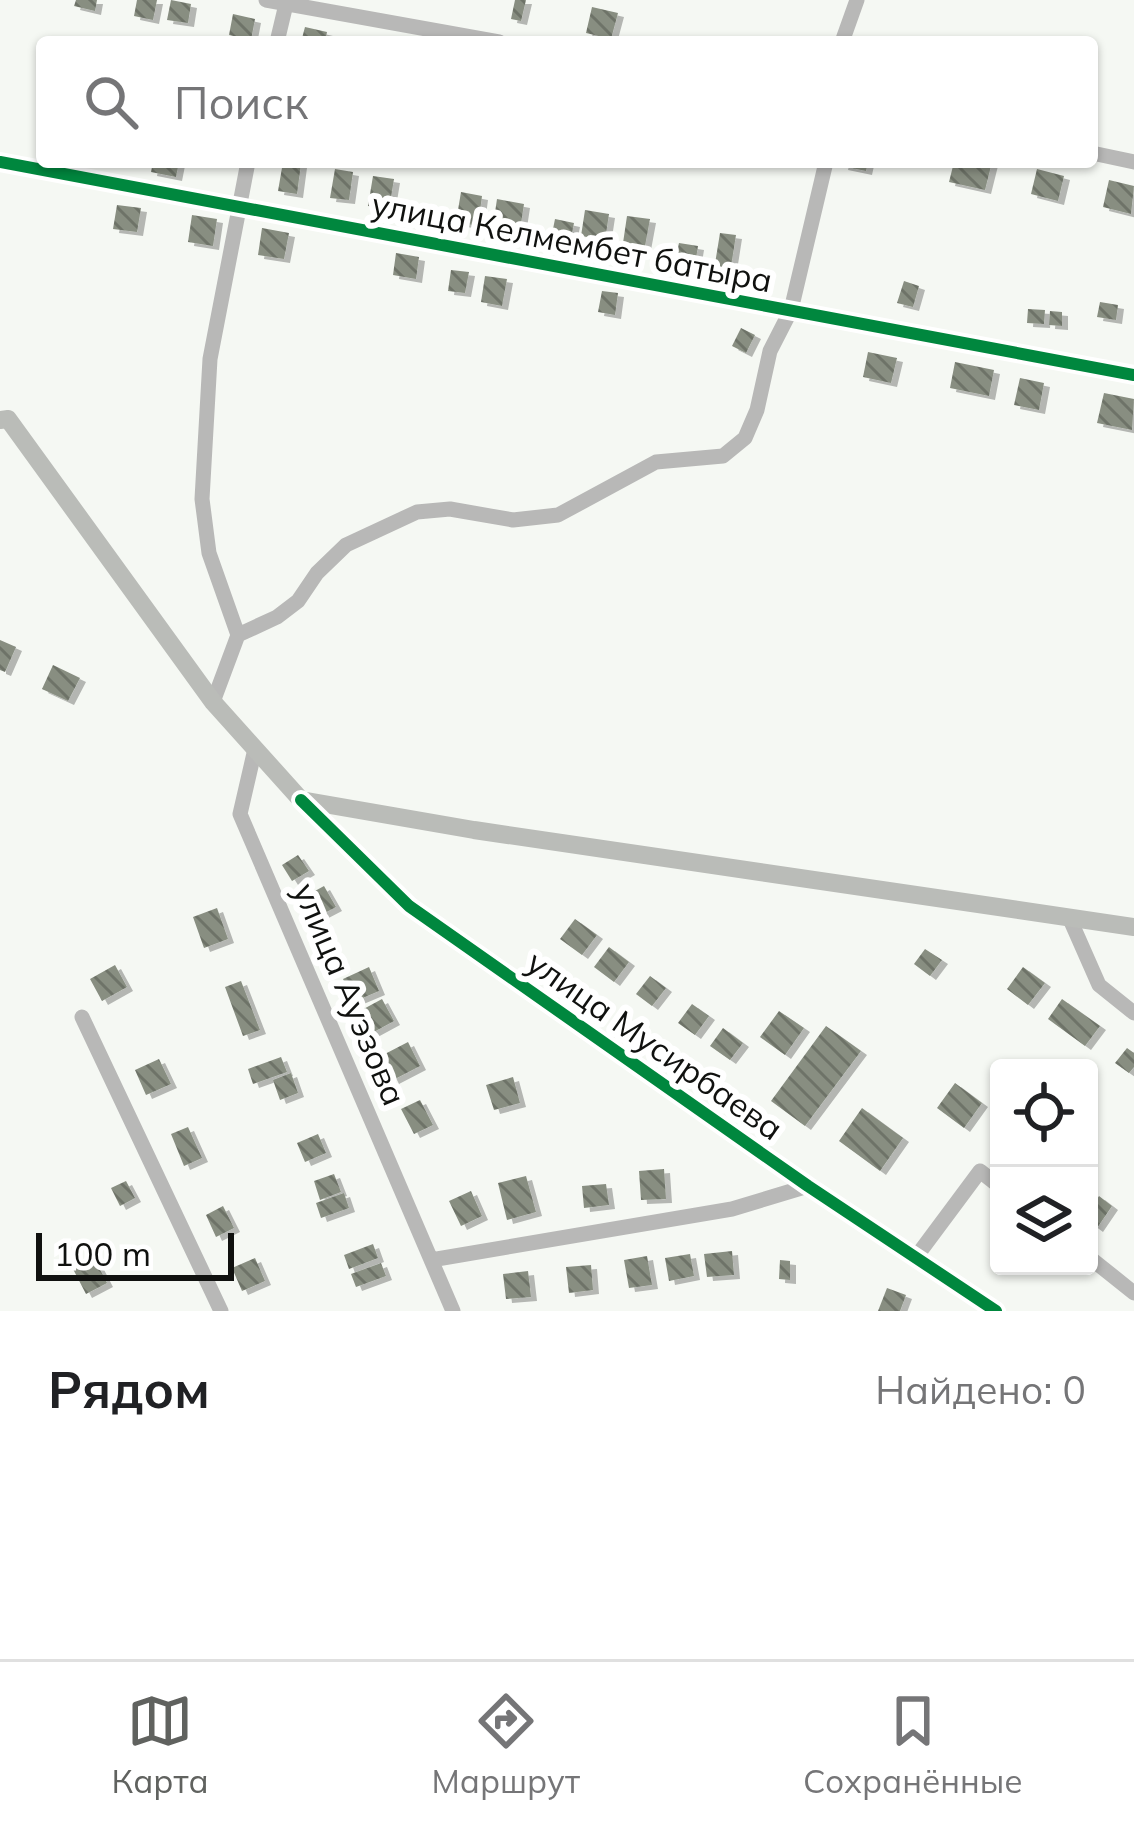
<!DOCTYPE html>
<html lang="ru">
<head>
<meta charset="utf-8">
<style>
	:root { --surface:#fff; --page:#f6f6f6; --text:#202124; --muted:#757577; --line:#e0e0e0; --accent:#60625f }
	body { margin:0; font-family:Mulish,sans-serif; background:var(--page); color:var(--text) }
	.controls { position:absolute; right:36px; bottom:36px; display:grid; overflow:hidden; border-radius:12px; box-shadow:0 3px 9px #0004 }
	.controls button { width:108px; height:108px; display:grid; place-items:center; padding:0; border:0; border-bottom:3px solid var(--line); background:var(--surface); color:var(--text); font:60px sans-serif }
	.scale { position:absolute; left:36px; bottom:30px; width:198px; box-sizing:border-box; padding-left:12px; border:6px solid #10110f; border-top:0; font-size:33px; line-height:42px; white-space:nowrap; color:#10110f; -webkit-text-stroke:9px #fff; paint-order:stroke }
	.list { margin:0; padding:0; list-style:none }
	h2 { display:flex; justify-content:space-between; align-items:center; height:156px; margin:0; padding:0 48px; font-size:51px }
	h2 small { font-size:39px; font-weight:400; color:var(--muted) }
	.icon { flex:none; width:66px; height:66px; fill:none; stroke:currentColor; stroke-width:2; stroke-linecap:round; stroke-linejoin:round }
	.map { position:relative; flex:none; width:1134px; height:1311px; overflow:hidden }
	.search { position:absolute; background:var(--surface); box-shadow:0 3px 9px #0004; left:36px; right:36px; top:36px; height:132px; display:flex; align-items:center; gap:30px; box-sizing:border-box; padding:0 42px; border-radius:12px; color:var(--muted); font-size:45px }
	.sheet { height:348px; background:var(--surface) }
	nav { display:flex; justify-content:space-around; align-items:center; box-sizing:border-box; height:168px; border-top:3px solid var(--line); background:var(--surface); font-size:33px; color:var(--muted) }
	nav a { display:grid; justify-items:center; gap:6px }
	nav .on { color:var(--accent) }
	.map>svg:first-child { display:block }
	.building { fill:url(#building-back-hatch); filter:url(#shadow) }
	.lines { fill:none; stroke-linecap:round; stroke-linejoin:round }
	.minor { stroke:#b8b8b7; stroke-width:15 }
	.major { stroke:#babcb8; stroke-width:18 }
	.cycleway-casing { stroke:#fff; stroke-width:20 }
	.cycleway { stroke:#00873e; stroke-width:12 }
	.labels { text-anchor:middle; stroke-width:12; stroke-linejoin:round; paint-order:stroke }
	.street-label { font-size:33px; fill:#10110f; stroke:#fff }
</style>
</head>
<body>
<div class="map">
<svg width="1134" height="1311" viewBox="0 0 1134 1311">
	<defs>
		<pattern id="building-back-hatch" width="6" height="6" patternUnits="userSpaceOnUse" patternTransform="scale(3)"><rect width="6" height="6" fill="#888e81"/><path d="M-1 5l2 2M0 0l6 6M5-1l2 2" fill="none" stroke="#6e7368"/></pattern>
		<filter id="shadow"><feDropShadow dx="6" dy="4" stdDeviation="0" flood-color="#0004"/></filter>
	</defs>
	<rect width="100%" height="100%" fill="#f5f8f3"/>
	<path class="building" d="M76,0H97L95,11L74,6Z
		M137,0H157L153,20L134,16Z
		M171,0L191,4L188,23L167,20Z
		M515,0H526L521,21L511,19Z
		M592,7L618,13L611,39L586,33Z
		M233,14L255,19L251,40L229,35Z
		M305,27L327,32L325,42H301Z
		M153,162H179L176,177L151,172Z
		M283,162L301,164L297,194L278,191Z
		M843,162H868L866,171L842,166Z
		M954,162H992L985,190L949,182Z
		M335,169L353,172L349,200L330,198Z
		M1037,169L1064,176L1058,201L1031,194Z
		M373,176L394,179L389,209L368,206Z
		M1109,180L1134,186L1131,214L1103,207Z
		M461,192L482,196L478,226L456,222Z
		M497,199L524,204L520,230L493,226Z
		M117,205L141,208L137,232L113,229Z
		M585,210L609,214L605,240L581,236Z
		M192,215L217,219L213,246L188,242Z
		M627,216L650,219L645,246L623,243Z
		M555,219L574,223L569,248L550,244Z
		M262,228L289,233L284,259L258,255Z
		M720,233L736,235L730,273L714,270Z
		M679,243L698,246L695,265L675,262Z
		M396,253L419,257L416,279L393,275Z
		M451,270L469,272L465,293L448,291Z
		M485,276L507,279L502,306L481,302Z
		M904,281L919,286L913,307L897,303Z
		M602,291L618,293L615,315L598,312Z
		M1100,302L1118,305L1116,320L1097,317Z
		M1028,309L1045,310L1044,324L1027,323Z
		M1050,311L1062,312V326L1049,325Z
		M741,328L755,335L746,353L732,346Z
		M868,352L897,358L891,383L863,377Z
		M955,362L994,370L989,396L950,388Z
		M1020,378L1044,383L1039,410L1014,405Z
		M1104,393L1134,399L1132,430L1097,423Z
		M0,640L16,647L5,672L0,670Z
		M53,665L80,678L68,701L42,689Z
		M298,855L309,871L292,881L282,865Z
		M324,886L336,907L315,918L304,897Z
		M217,908L228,939L204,948L193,917Z
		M575,919L597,935L582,955L560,939Z
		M609,947L629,962L614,982L594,967Z
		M925,949L942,960L930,976L914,964Z
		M115,965L127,987L102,1001L90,979Z
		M369,967L379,991L353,1002L343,979Z
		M1023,967L1045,983L1028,1005L1007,989Z
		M650,976L666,988L652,1006L636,994Z
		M241,981L260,1030L243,1036L225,987Z
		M382,999L394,1021L370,1034L358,1012Z
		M1062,999L1100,1026L1085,1046L1048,1019Z
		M692,1004L709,1016L695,1035L678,1023Z
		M779,1011L804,1028L785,1055L760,1037Z
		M826,1026L861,1051L805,1126L771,1101Z
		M723,1028L743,1043L730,1060L710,1046Z
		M408,1042L420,1066L393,1080L381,1056Z
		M1127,1048L1134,1053V1067L1129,1073L1115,1063Z
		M281,1057L287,1072L253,1084L248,1069Z
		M159,1059L171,1084L146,1095L135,1070Z
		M291,1073L298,1093L280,1100L273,1080Z
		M513,1077L520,1103L494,1110L486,1085Z
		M955,1083L982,1103L964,1128L937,1108Z
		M420,1100L433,1125L414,1134L401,1109Z
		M862,1108L903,1138L880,1171L839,1141Z
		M188,1127L202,1158L184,1166L171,1134Z
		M318,1134L326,1153L305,1162L297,1143Z
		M664,1169L666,1199L641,1200L639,1171Z
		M334,1174L341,1192L320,1200L314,1181Z
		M526,1176L536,1212L507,1220L498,1183Z
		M126,1181L135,1198L120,1206L111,1188Z
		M606,1184L609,1205L584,1208L582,1186Z
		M471,1191L482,1216L461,1226L449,1201Z
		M344,1193L349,1208L321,1218L316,1203Z
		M1099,1196L1112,1206L1097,1228L1089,1222V1211Z
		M223,1206L234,1228L216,1237L206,1215Z
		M373,1244L378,1258L349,1269L344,1255Z
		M732,1251L734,1275L707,1277L704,1254Z
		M690,1254L694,1276L669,1281L665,1258Z
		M647,1256L652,1285L629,1288L624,1260Z
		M94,1258L107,1283L86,1294L73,1269Z
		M255,1258L265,1281L242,1291L232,1268Z
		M780,1260L790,1261V1280L779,1279Z
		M381,1263L386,1276L356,1287L351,1274Z
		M591,1265L593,1290L569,1293L566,1267Z
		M528,1271L531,1297L506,1299L503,1274Z
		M887,1288L906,1295L900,1311H878Z"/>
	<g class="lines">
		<path class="minor" d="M266,0L499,42
			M277,42L287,0
			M842,42L857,0
			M1092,153L1134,162
			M0,162L1134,375
			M238,635L277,617L298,601L317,573L346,545L417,512L450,509L513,520L558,515L656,462L723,456L745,438L757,410L770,351L791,310L826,162
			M213,702L238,635L209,553L202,499L210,359L248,162
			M255,749L240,814L453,1311
			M301,800L409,906L808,1186L996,1311
			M1069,917L1099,985L1134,1013
			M82,1017L221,1311
			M916,1257L980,1171L999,1186
			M1089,1257L1134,1293
			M431,1260L732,1209L808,1186"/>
		<path class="major" d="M0,420L8,419L213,702L301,800L474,830L1134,927"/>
		<defs>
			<path id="cycleway" d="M0,162L1134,375
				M301,800L409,906L808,1186L996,1311"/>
		</defs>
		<use href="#cycleway" class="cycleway-casing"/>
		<use href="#cycleway" class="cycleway"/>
	</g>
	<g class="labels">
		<g class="street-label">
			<text transform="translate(572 242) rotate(11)" y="12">улица Келмембет батыра</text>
			<text transform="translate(350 994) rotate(67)" y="12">улица Ауэзова</text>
			<text transform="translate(655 1045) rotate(35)" y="12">улица Мусирбаева</text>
		</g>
	</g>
</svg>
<div class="controls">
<button><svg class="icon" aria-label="locate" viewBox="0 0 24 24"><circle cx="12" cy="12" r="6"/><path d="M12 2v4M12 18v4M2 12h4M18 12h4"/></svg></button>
<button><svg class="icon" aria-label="layers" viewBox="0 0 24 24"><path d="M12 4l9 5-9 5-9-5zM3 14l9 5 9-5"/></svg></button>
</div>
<div class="scale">100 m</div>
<div class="search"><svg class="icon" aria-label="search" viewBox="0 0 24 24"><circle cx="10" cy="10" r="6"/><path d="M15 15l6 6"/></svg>Поиск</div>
</div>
<section class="sheet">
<h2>Рядом<small>Найдено: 0</small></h2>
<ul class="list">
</ul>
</section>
<nav>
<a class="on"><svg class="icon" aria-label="map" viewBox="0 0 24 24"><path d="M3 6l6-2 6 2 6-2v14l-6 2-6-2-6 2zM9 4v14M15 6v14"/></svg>Карта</a>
<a><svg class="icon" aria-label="directions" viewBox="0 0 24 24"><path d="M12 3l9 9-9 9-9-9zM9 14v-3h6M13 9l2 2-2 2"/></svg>Маршрут</a>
<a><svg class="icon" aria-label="saved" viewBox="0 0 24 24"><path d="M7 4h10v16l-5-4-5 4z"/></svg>Сохранённые</a>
</nav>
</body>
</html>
